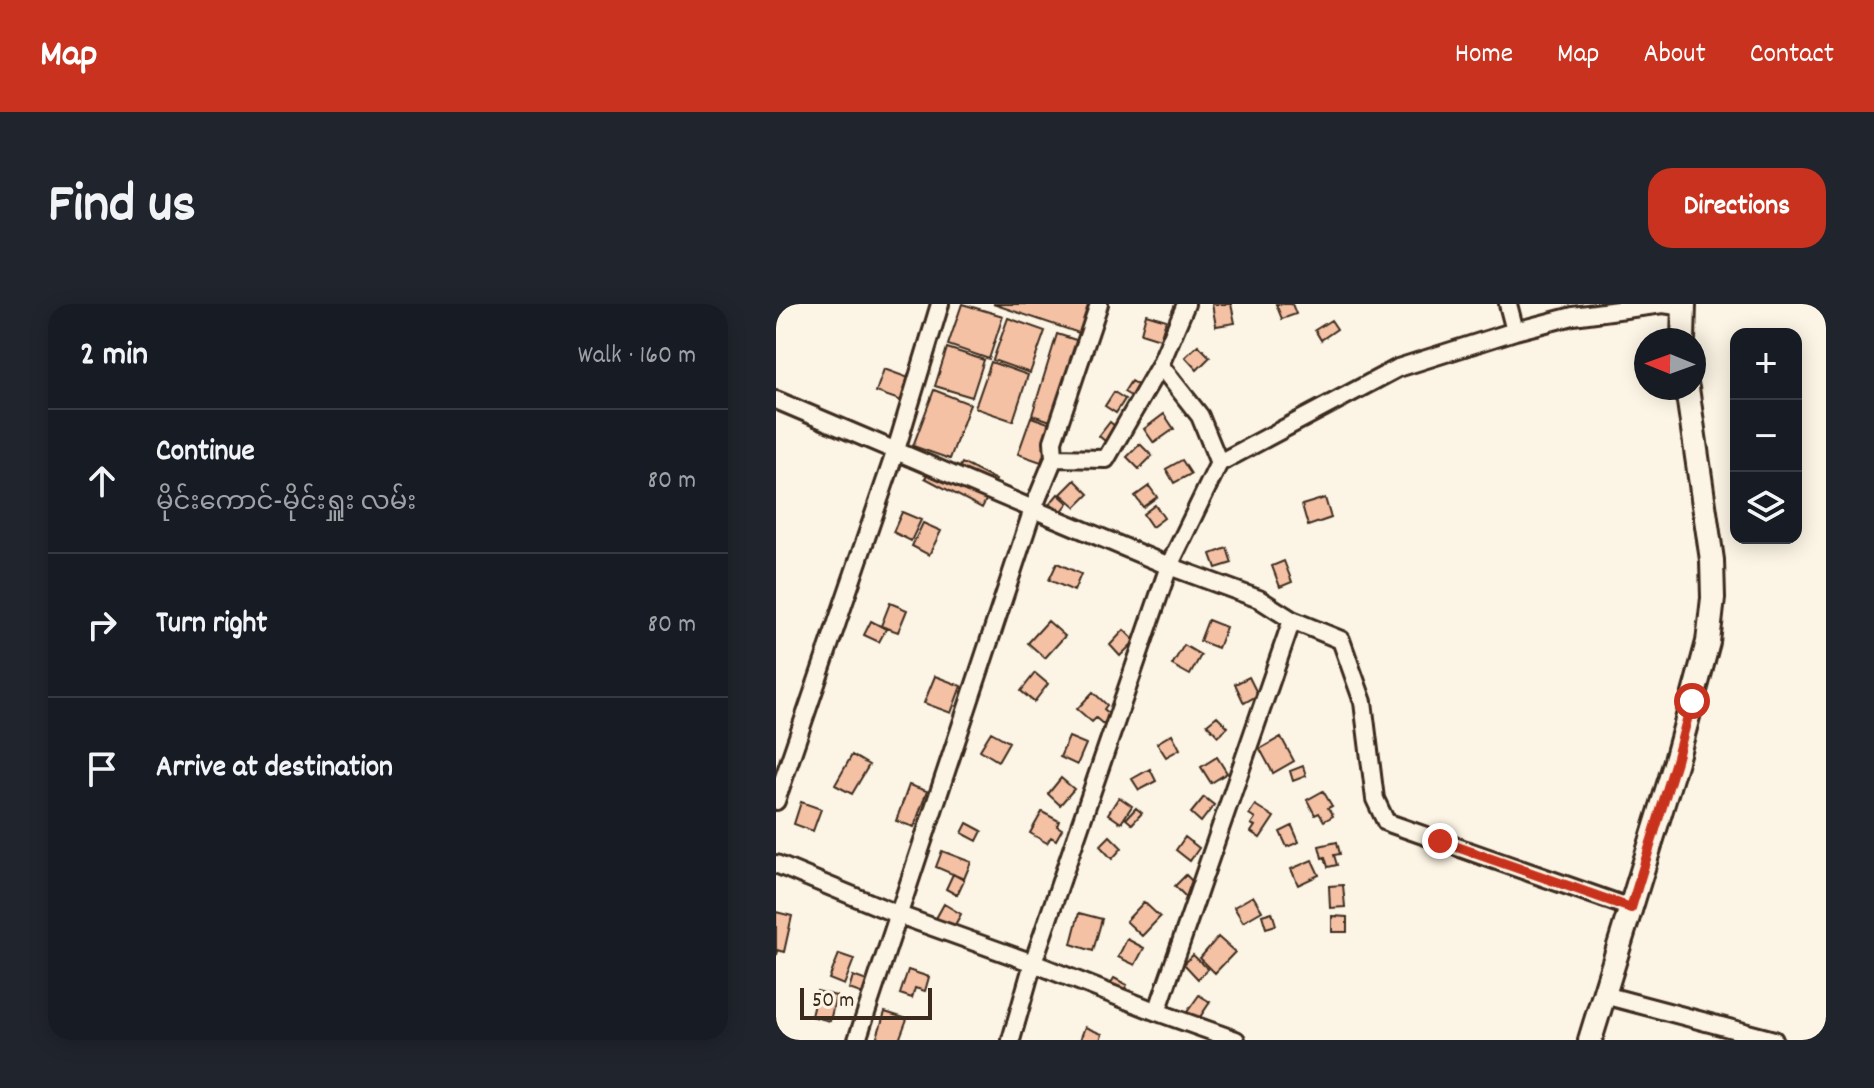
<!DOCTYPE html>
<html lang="en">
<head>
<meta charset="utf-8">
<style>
	:root { --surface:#171b24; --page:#20242c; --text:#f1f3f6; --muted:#9ea1a6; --line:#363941; --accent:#c8321e }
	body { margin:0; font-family:Dekko,"Noto Sans Myanmar",sans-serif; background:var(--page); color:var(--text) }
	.controls { position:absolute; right:24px; top:24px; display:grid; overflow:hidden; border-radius:16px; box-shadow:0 4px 20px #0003 }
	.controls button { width:72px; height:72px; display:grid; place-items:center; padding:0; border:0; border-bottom:2px solid var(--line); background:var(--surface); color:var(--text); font:40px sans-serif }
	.compass { position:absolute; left:858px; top:24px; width:72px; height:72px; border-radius:50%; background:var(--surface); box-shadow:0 4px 20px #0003; rotate:271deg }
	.scale { position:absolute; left:24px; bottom:20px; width:132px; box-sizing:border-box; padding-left:8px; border:4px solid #3b2a1e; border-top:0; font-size:22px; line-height:28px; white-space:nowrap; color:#3b2a1e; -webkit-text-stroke:6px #fcf5e5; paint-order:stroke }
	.stop { position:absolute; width:24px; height:24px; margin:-18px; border:6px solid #c8321e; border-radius:50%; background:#fff }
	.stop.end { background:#c8321e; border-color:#fff; box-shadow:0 2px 8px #0008 }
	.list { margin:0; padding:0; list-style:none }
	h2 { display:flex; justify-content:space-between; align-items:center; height:104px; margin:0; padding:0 32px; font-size:34px }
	h2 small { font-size:26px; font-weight:400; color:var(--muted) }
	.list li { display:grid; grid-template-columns:52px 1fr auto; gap:24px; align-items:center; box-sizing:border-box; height:144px; padding:0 32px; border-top:2px solid var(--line) }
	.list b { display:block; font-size:30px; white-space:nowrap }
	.list p { margin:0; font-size:26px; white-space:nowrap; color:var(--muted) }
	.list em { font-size:26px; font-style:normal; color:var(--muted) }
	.icon { flex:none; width:44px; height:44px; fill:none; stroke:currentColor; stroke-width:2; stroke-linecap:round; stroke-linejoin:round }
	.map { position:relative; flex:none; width:1050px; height:736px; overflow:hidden; border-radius:24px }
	header { display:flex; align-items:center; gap:48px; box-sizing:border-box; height:112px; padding:0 40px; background:var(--accent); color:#fff }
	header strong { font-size:38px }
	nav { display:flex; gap:44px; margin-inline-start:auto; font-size:28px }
	.intro { display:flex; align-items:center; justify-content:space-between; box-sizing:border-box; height:192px; padding:0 48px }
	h1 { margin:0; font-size:56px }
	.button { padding:20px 36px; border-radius:24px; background:var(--accent); color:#fff; font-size:28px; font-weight:700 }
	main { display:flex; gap:48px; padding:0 48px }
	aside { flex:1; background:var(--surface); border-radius:24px; box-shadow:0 4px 20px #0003 }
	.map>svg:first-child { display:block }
	.building { fill:#f4c1a5; stroke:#3b2a1e; stroke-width:2 }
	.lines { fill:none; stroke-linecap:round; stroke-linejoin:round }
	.minor-casing { stroke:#3b2a1e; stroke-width:22 }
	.secondary-casing { stroke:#3b2a1e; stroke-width:28 }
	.minor { stroke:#fcf5e5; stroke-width:16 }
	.secondary { stroke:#fcf5e5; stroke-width:22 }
	.route { stroke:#c8321e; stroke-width:10 }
</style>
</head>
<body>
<header>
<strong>Map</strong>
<nav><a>Home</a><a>Map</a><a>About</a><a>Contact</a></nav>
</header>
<div class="intro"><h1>Find us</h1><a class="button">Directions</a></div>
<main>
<aside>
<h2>2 min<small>Walk · 160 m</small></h2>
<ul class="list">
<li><svg class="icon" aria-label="ahead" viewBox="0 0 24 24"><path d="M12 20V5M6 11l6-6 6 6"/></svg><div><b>Continue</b><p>မိုင်းကောင်-မိုင်းရှူး လမ်း</p></div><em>80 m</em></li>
<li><svg class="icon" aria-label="right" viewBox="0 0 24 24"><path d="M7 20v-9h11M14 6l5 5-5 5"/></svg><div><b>Turn right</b></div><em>80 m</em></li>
<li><svg class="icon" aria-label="arrive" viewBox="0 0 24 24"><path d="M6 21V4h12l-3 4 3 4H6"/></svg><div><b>Arrive at destination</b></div></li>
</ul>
</aside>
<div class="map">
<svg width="1050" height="736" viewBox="0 0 1050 736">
	<rect width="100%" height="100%" fill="#fcf5e5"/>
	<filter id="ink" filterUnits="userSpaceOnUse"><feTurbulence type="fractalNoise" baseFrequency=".0125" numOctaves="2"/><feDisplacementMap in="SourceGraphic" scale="16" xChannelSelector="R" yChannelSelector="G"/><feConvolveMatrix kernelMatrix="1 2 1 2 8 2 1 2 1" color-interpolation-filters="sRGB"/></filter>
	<g filter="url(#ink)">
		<path class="building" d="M186,0L227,12L213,55L172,41Z
			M217,0H316L306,30Z
			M436,0H455L459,19L440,22Z
			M500,0H516L520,10L506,15Z
			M370,10L390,16L384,35L365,29Z
			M232,14L269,27L254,69L217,56Z
			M555,16L561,25L545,36L539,26Z
			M281,30L303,37L278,118L256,111Z
			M422,41L434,53L421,66L409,53Z
			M171,44L208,56L196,93L159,82Z
			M215,58L252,71L237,117L199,104Z
			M108,65L133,74L126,97L100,88Z
			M355,77L365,83L358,94L348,88Z
			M158,86L194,100L174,155L137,142Z
			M338,88L349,95L340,109L329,102Z
			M388,110L398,125L378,139L368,125Z
			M255,113L278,121L265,158L242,150Z
			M334,118L345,127L334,141L323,132Z
			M364,140L376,152L363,165L351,153Z
			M406,156L415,170L398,179L390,165Z
			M157,159L180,170L186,159L220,176L206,204L149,174Z
			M299,176L313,190L300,203L285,190Z
			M373,182L381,193L367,203L359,192Z
			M282,190L292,199L283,211L272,202Z
			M549,194L555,214L532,222L526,201Z
			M379,201L388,214L376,223L367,210Z
			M126,208L145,216L135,237L117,228Z
			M147,219L165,227L153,251L136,242Z
			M451,244L456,259L440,264L435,250Z
			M508,257L516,278L504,283L496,262Z
			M281,259L305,270L298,287L273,276Z
			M114,299L131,306L122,328L105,322Z
			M432,316L450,323L442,344L424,337Z
			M95,317L110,325L103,338L88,331Z
			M272,317L289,332L269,354L252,339Z
			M348,326L359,337L344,352L334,341Z
			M408,341L425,351L414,371L396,361Z
			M259,369L272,380L258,398L245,387Z
			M159,372L185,382L175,409L148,399Z
			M473,373L482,391L468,399L459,380Z
			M317,388L331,401L328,405L335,411L327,420L320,414L316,418L301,405Z
			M441,412L452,423L442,432L431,420Z
			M215,428L233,438L222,457L204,446Z
			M396,430L404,445L390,453L381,439Z
			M293,433L310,440L301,461L284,453Z
			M505,433L518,457L497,469L484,445Z
			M76,451L93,461L76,490L59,481Z
			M441,453L451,469L435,479L425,463Z
			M527,462L530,472L517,477L514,467Z
			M374,465L380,477L363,486L356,475Z
			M285,474L298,485L284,501L272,490Z
			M133,481L151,487L138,523L120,517Z
			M547,487L556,502L552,504L557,512L548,517L543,509L539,511L531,496Z
			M343,493L356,502L345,519L332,510Z
			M428,493L438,501L425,518L415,509Z
			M25,498L45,505L37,527L18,520Z
			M479,501L498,513L484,534L475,528L479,522L475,520L479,514L473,510Z
			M360,504L366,509L356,520L350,515Z
			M266,508L283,517L281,522L286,525L280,536L275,533L271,539L254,529Z
			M191,519L206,527L201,537L186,529Z
			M516,522L523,538L511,543L504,528Z
			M334,532L346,544L336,555L324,542Z
			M409,533L423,544L414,557L400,546Z
			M561,538L564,550L558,551L561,561L552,563L549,553L546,554L543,542Z
			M166,547L195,558L188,575L160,563Z
			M536,556L543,571L522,581L515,565Z
			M177,570L188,576L181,591L170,585Z
			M410,571L425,586L414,597L399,582Z
			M567,581L569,603L554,604L553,582Z
			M477,592L486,607L467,618L458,603Z
			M368,598L384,613L366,632L350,617Z
			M168,600L185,610L170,637L153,627Z
			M0,608L16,612L8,648L1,646L0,652Z
			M496,608L500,621L490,624L486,611Z
			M303,609L326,615L317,647L295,640Z
			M556,612L571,613V628H556Z
			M442,633L459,648L439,669L424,654Z
			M351,635L368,644L359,661L342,653Z
			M63,650L78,655L68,681L53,675Z
			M417,651L432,665L422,675L408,660Z
			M132,666L153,673L149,687L139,684L136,694L124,690Z
			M77,672L91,677L87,690L73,685Z
			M338,674L351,681L340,700L327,692Z
			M41,687L60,692L54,717L35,712Z
			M423,691L434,698L420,719L409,711Z
			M109,708L131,715L123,736H100Z
			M309,723L326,730L324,736H304Z"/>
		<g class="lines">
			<defs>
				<path id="minor" d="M732,0L739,27
					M384,61L424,112L443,159
					M0,96L257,205L393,262L483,295L516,316L565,336L587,398L599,495L610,518L855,604
					M278,154L330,155L384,61L410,0
					M0,497L120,146L164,0
					M0,560L123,611L257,659L381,708L460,736
					M828,691L998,736
					M381,708L516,316
					M81,736L257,205L278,154L277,137L323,0
					M235,736L257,659L393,262L443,159L622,64L739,27L797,12L887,0L908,3"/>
				<path id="secondary" d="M907,36L908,0
					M814,736L900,457L932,338L937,294L936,256L911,84"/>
			</defs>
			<use href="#minor" class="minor-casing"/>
			<use href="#secondary" class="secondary-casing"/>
			<use href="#minor" class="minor"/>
			<use href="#secondary" class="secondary"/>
		</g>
	</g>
	<g class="lines" filter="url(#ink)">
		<path class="route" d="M664,537L855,604L900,457L916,397"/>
	</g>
</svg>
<div class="controls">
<button>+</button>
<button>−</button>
<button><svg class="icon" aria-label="layers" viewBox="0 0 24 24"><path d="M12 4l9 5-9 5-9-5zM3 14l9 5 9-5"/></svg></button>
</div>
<svg class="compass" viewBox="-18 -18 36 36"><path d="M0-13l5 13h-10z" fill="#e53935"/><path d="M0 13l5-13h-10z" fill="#9ea1a6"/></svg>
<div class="scale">50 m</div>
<div class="stop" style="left:916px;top:397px"></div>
<div class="stop end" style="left:664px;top:537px"></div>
</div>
</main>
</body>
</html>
